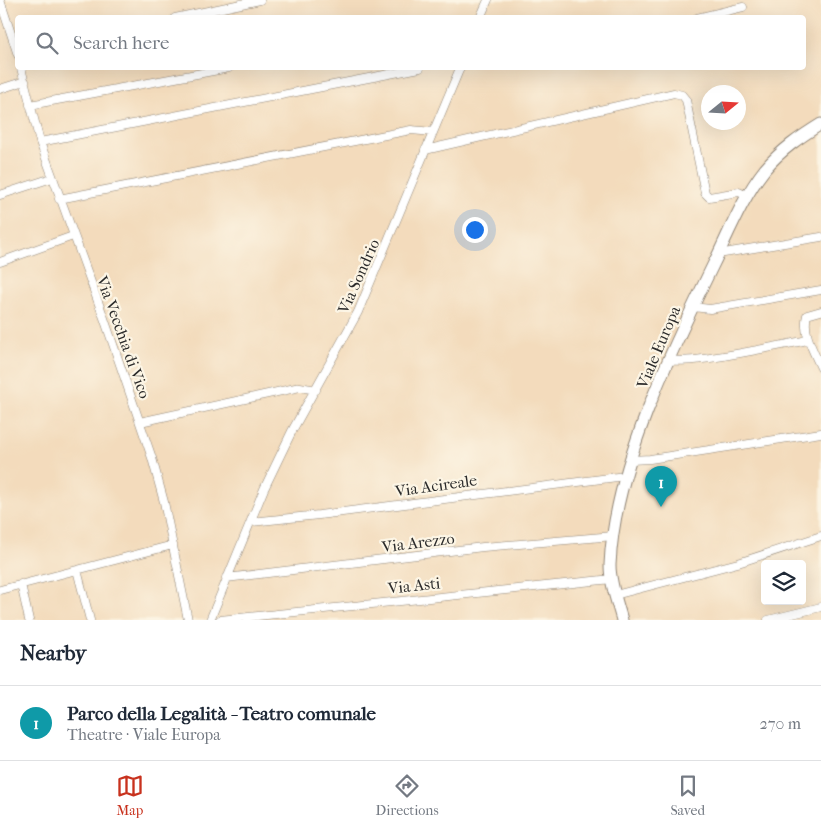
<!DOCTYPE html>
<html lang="en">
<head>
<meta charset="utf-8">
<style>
	:root { --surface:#fff; --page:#f6f6f7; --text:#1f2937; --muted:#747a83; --line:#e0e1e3; --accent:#c8321e }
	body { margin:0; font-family:"IM FELL French Canon",serif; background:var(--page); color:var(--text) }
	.controls { position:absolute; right:15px; bottom:15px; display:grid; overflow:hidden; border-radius:5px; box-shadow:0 5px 20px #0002 }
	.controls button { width:45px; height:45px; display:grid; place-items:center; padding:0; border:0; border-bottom:1px solid var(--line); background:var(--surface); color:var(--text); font:25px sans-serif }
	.compass { position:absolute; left:701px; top:85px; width:45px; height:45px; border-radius:50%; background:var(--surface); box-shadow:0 5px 20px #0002; rotate:72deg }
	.you { position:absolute; left:474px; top:229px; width:18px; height:18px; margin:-12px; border:4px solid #fff; border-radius:50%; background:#1a73e8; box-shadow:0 0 0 8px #1a73e833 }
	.badge { display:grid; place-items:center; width:32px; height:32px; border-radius:50%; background:var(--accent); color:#fff; font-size:16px; font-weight:700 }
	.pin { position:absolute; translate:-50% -41px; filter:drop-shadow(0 1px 2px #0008) }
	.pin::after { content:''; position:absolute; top:26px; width:18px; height:15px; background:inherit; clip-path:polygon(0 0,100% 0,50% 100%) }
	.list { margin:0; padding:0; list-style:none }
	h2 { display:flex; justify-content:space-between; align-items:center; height:65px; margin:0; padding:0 20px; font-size:21px }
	h2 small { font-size:16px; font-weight:400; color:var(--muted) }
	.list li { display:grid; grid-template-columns:32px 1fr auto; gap:15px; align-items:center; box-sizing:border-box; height:75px; padding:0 20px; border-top:1px solid var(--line) }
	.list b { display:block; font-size:19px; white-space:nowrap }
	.list p { margin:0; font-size:16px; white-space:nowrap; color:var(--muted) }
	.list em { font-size:16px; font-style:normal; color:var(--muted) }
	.icon { flex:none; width:28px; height:28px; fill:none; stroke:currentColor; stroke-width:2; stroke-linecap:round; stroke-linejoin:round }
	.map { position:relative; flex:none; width:821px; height:620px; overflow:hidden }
	.search { position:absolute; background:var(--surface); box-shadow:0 5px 20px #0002; left:15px; right:15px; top:15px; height:55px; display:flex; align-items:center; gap:12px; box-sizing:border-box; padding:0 18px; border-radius:5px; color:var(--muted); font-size:19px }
	.sheet { height:140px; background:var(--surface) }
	nav { display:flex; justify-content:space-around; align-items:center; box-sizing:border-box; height:70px; border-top:1px solid var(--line); background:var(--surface); font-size:14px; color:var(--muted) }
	nav a { display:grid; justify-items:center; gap:2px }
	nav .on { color:var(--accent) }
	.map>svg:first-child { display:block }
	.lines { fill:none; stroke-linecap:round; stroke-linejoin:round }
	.street-casing { stroke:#8f8374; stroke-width:9 }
	.secondary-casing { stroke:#8f8374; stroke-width:13 }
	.path { stroke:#8f8374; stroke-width:1; stroke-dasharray:1 4; stroke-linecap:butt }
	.street { stroke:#fff; stroke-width:8 }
	.secondary { stroke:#fff; stroke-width:11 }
	.labels { text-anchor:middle; stroke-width:4.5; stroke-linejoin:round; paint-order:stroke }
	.street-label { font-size:16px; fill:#2b2b2b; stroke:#fcf5e5 }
</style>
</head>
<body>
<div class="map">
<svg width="821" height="620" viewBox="0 0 821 620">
	<rect width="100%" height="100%" fill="#fcf5e5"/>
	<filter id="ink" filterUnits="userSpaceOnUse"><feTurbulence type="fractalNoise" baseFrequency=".02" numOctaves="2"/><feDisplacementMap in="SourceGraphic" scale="10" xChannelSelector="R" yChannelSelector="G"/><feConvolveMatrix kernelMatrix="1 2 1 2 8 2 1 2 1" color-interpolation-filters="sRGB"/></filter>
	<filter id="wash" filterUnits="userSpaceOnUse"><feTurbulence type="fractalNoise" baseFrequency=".0096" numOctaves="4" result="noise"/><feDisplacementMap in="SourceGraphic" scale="20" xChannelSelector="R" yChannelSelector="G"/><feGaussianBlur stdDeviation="1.12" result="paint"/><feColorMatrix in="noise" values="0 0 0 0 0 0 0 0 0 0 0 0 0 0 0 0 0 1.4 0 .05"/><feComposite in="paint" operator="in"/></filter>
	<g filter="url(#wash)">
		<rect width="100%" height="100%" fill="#f3dbbc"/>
	</g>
	<g filter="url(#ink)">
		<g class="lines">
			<defs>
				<path id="street" d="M0,0L18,55
					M175,18L260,0
					M480,18L488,0
					M697,18L743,7
					M21,68L40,142L104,318L152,458L164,502L188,620
					M0,89L25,81
					M30,105L229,68
					M40,142L420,68
					M425,150L674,93L682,95L686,100L705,193L709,197L739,192L747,196
					M0,195L52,178
					M59,199L411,130L433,132
					M718,254L821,237
					M0,262L73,236
					M693,307L710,309L821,290
					M821,311L807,315C802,333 814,352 821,368
					M669,360C692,365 781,345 808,340
					M140,422L300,387L316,390
					M631,460L650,459L821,433
					M251,522L319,515L625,476
					M77,570L90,620
					M226,578L483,547L614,536
					M21,584L29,620
					M0,590L173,545
					M615,595L738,563L821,536
					M210,620L264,489L292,431L358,312L460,68
					M220,620L612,579
					M768,620L821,607"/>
				<path id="secondary" d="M622,620C617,602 610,583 610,565C614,468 671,351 713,265C729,233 742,198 765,169C781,150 800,137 821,124"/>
			</defs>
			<use href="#street" class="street-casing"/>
			<use href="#secondary" class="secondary-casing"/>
			<path class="path" d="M463,18H469"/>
			<use href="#street" class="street"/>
			<use href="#secondary" class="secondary"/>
		</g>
	</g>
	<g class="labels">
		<g class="street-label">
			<text transform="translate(358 276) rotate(-66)" y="6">Via Sondrio</text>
			<text transform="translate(124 337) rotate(70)" y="6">Via Vecchia di Vico</text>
			<text transform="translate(658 347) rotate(-67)" y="6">Viale Europa</text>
			<text transform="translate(436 485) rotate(-8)" y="6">Via Acireale</text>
			<text transform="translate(418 542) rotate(-7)" y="6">Via Arezzo</text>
			<text transform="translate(414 585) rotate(-6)" y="6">Via Asti</text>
		</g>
	</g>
</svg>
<div class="controls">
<button><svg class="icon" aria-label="layers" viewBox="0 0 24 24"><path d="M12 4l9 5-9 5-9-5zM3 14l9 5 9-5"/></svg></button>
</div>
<svg class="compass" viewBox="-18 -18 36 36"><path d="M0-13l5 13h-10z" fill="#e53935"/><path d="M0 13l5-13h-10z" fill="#747a83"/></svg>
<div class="you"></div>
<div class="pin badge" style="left:661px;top:507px;background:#0f9aa8">1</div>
<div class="search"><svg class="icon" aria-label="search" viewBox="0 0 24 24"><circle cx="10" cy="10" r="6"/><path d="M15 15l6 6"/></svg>Search here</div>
</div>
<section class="sheet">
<h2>Nearby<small></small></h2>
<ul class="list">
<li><span class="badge" style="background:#0f9aa8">1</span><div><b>Parco della Legalità - Teatro comunale</b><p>Theatre · Viale Europa</p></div><em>270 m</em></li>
</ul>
</section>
<nav>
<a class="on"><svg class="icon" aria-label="map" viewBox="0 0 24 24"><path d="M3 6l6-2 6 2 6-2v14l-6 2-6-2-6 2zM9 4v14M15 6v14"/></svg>Map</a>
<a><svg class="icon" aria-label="directions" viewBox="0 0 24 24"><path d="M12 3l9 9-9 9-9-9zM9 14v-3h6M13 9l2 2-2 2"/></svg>Directions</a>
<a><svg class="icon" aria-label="saved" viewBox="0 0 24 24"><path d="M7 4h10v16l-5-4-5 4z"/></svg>Saved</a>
</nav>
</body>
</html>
